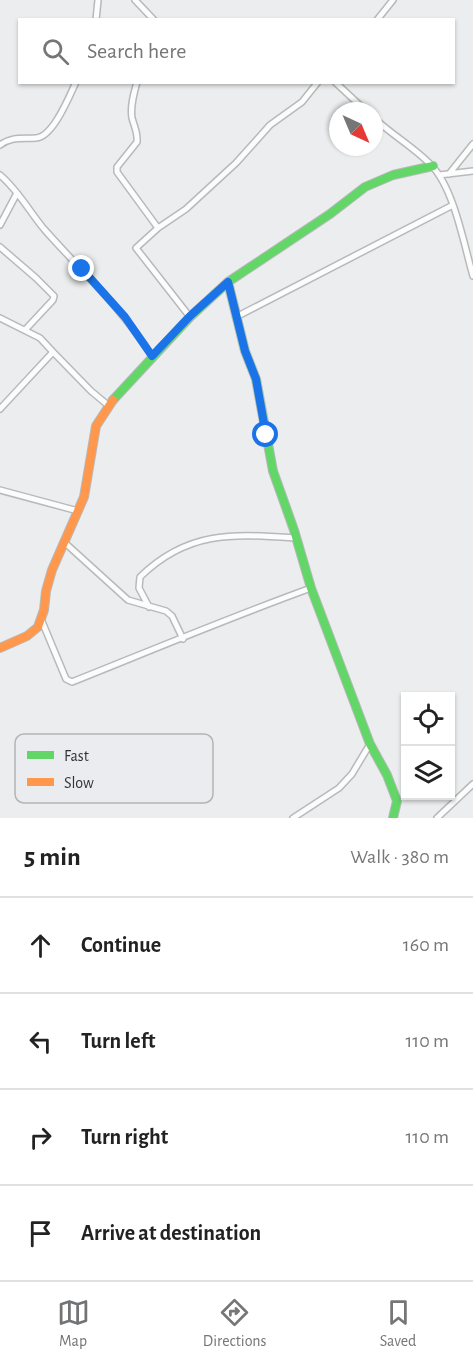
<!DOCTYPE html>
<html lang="en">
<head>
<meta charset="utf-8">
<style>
	:root { --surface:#fff; --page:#f6f6f6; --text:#222; --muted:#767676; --line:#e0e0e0; --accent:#727374 }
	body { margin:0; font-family:"Alegreya Sans",sans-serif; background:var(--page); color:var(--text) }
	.controls { position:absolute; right:18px; bottom:18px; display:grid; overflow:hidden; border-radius:0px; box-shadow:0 2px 4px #0004 }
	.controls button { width:54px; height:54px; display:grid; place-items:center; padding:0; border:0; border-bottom:2px solid var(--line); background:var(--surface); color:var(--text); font:30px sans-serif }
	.compass { position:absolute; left:329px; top:102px; width:54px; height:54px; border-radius:50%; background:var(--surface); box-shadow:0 2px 4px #0004; rotate:136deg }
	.stop { position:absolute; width:18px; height:18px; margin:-14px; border:4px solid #1a73e8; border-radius:50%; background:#fff }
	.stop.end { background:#1a73e8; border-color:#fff; box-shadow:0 2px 6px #0008 }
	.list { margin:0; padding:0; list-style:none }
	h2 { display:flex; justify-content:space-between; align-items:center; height:78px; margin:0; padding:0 24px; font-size:26px }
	h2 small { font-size:20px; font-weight:400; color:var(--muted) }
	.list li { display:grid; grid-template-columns:39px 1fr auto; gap:18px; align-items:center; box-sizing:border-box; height:96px; padding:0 24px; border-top:2px solid var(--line) }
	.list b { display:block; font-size:22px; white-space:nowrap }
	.list em { font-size:20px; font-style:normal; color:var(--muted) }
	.icon { flex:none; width:33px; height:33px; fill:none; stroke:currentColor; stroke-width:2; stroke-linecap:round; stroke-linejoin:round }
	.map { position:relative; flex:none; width:473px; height:818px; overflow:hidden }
	.search { position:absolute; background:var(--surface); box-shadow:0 2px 4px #0004; left:18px; right:18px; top:18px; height:66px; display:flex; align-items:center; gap:15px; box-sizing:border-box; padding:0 21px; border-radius:0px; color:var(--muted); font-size:22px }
	.sheet { height:462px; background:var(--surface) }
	nav { display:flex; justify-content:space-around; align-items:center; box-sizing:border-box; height:84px; border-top:2px solid var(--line); background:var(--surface); font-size:16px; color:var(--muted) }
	nav a { display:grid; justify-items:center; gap:3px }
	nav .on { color:var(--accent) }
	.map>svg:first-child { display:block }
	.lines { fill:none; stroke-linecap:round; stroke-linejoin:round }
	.street-casing { stroke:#b8b9ba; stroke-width:8 }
	.fast-casing { stroke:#b8b9ba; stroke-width:10 }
	.slow-casing { stroke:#b8b9ba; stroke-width:10 }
	.street { stroke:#fcfcfc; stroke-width:5 }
	.fast { stroke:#63d668; stroke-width:8 }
	.slow { stroke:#ff974d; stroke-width:8 }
	.route { stroke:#1a73e8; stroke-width:8 }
	.key { fill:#ebecef; stroke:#b3b4b7; stroke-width:1.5 }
	.key-label { font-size:16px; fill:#313233 }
</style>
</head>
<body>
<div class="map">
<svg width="473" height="818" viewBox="0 0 473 818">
	<rect width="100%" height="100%" fill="#ecedee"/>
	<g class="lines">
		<defs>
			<path id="street" d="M135,0L154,20
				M96,20L98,0
				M377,20L393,0
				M137,82C134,93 130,106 132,118C134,126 138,133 137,142L117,167V172L158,228
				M335,82L366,111
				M374,118C392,135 415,148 431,165C454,188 464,245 473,276
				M0,145C12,136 23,139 36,138C53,137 69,97 76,82
				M449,174L473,144
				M0,175C18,190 29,211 44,229C81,271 122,308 152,356
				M439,175L473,171
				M0,225L17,193
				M0,247L36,278L54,296L53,300L25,330
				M190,317L136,248L158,228L186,209L236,163L270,125L302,102L318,82
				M236,317L453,205
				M0,318L40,338L53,352L0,409
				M53,352L91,391L109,406
				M0,490L78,511
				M64,542L128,600L166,611L172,616L183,639
				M149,607L139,588L140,577C188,530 234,534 296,538
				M41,619L66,679L72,682C152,650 231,617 311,588
				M293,818L339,788L352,774L370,744
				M437,818L473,784"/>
			<path id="fast" d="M228,282L245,351L256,379L273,471L294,530L311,588L370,744L387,775L397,801L393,818
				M113,400L190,317L228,282L330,214L365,187L393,175L433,166"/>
			<path id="slow" d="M0,648L27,636L38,627L44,610L46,591L52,570L84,497L96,426L113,400"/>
		</defs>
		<use href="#street" class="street-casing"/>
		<use href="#fast" class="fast-casing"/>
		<use href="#slow" class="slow-casing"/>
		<use href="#street" class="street"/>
		<use href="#fast" class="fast"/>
		<use href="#slow" class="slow"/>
	</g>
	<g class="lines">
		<path class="route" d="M82,269L125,317L152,356L190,316L228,282L245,351L256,379L266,435"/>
	</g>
	<rect x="15" y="734" width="198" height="69" rx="9" class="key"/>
	<rect x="27" y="751" width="27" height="8" fill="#63d668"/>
	<rect x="27" y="778" width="27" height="8" fill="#ff974d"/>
	<g class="key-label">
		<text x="64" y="761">Fast</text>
		<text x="64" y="788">Slow</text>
	</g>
</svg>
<div class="controls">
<button><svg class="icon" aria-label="locate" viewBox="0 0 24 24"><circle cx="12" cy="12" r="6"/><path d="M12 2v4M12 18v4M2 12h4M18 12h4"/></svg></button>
<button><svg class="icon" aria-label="layers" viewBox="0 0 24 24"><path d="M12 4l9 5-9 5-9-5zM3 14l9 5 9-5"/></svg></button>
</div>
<svg class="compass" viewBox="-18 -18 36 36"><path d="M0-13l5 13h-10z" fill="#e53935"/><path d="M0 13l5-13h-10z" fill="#767676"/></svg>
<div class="stop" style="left:266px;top:435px"></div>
<div class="stop end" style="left:82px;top:269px"></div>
<div class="search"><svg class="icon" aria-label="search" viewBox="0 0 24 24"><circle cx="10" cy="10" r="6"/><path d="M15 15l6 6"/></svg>Search here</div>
</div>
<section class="sheet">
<h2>5 min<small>Walk · 380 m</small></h2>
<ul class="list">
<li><svg class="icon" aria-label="ahead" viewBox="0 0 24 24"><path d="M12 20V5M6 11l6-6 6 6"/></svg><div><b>Continue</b></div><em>160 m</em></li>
<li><svg class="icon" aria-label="left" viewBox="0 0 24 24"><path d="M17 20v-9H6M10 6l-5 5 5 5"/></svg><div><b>Turn left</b></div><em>110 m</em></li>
<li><svg class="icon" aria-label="right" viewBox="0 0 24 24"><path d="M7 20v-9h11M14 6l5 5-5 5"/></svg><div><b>Turn right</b></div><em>110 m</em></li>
<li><svg class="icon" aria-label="arrive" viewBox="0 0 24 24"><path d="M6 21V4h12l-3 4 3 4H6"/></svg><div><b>Arrive at destination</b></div></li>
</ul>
</section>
<nav>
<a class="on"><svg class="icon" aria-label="map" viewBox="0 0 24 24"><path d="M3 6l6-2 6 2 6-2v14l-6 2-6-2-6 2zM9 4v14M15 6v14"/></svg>Map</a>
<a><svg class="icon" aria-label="directions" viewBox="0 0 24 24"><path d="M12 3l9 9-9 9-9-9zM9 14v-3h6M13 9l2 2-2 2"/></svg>Directions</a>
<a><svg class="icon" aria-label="saved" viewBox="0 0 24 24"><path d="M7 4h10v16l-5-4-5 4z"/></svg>Saved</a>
</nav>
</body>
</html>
